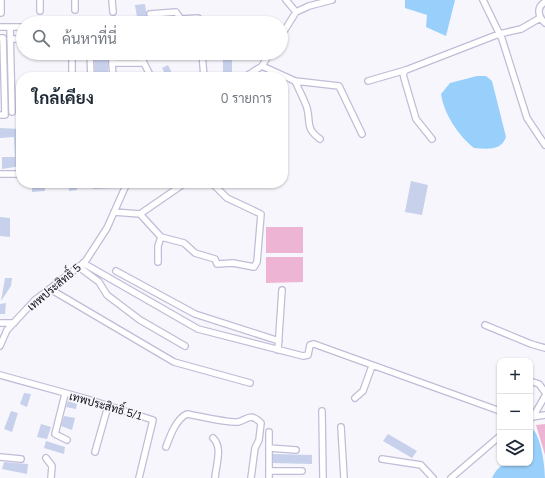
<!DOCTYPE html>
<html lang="th">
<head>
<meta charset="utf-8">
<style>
	:root { --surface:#fff; --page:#f2f2f3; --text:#1f2937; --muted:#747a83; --line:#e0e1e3 }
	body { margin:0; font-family:"Nunito Sans",Sarabun,sans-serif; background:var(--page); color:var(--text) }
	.controls { position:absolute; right:12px; bottom:12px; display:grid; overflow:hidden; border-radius:8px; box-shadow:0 1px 3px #0004 }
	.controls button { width:36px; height:36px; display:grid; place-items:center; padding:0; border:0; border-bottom:1px solid var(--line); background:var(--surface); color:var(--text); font:20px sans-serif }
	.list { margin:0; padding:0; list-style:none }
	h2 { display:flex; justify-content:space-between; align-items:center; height:52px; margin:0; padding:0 16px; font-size:17px }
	h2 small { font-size:13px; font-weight:400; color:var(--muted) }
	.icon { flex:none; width:22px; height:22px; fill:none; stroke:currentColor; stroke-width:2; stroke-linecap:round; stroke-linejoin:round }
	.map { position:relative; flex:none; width:545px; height:478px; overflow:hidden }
	.search { position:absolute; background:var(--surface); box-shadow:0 1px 3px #0004; left:16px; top:16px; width:272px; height:44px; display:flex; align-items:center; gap:10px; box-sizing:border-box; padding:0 14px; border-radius:22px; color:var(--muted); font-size:15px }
	.panel { position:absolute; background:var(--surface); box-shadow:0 1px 3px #0004; left:16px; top:72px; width:272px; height:116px; border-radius:16px }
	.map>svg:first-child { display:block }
	.green { fill:#edb5d3 }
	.water { fill:#99d0fb }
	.building { fill:#c7d1ec }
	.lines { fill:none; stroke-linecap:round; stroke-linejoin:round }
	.minor-casing { stroke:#c1bcd7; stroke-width:8 }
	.minor { stroke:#fff; stroke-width:5.5 }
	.labels { text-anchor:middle; stroke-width:3; stroke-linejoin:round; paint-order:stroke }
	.street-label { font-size:11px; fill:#0f0d17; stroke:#f7f6fc }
</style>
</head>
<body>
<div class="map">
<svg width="545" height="478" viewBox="0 0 545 478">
	<rect width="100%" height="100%" fill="#f7f6fc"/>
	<path class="green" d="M266,227H303V253H266Z
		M266,257H303V282L266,283Z
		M545,424V455L536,425Z"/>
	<path class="water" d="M405,0H455L446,36L426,27L427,15L405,8Z
		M477,76H486L492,81L506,137C501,151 488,149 474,148C458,135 444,114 441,94L450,83Z
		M530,427C541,432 545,467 545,478H492C501,459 512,463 530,463Z"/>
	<path class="building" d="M145,4L147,18H151L152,23H141V17H137L135,5Z
		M174,16V23H164V17Z
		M94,53H108V77H95Z
		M223,58H232V77H223Z
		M168,65L172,73L166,76L162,68Z
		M0,128L21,129V166L2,169V157H15L14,137L0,138Z
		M411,181L428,185L422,215L405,212Z
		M32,183H45V191L32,192Z
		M69,183H77V190L69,191Z
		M93,183H114L115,188L93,189Z
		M0,217L10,218V237L0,236Z
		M5,278H12L11,286L1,301Z
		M6,303L5,314H0V304Z
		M24,393L31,394L27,407L20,404Z
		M68,401L77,404L76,409L66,407Z
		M11,411L18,413L12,432L4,429Z
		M64,416L75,418L72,430L61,426Z
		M41,424L51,427L47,439L37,437Z
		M388,434L417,451L412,458L383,441Z
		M46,441L65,447L64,454L44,448Z
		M273,454L312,455V464L273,463Z
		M4,462L28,464L27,474L2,469Z"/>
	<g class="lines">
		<defs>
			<path id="minor" d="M1,0V13
				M40,0V11
				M75,0V10
				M112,0L113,12
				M286,0L296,12
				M483,0L502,39L527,118L545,145
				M545,2C536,7 538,17 545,23
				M150,14L176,12L181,19L198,18V23
				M0,27H23
				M10,27L12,112
				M281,36L296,12L309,6L332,0
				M0,38H3L5,115H0
				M10,39H23
				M72,53V77
				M90,53L91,77
				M112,53V63
				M139,53L151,77
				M202,53L204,77
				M262,66L295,81L339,86L362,134
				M113,77L112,63H144
				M245,77L262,66L270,53
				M295,81C299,90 304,99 307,108C311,123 305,128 320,139
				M368,81L406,70
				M432,139L416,119L404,78L403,73L406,70L499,34L521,29L540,18
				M0,174H21
				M114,212L140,214L185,183
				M140,214L161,237L184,243L195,253L215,259L217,264L233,263L254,267L257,262L261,214L227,198L212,183
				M158,262V246L161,237
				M83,263L198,329L303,356L308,355L310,345L314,344L500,411
				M79,267L99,282L107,295L140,320L185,346
				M116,271L195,314L279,341
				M50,289L174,362L250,383
				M0,323H14
				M485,325L531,344L545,348
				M0,346L7,330L35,300L85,262L107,228L127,183
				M278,350L282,290
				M0,375L87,399L153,420L139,478
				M530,381L539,384L545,392
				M65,394L55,434L67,440
				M355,398L363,391L372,366
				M322,411L323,478
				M532,417L545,415
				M533,417L545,396
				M341,427L344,478
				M213,438C223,447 216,465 215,478
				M166,447C170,436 176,419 187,414C199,416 227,423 238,422C247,420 250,412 261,423L259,440L255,448L251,478
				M269,448L296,450
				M95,452L108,406
				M0,457L21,459
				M46,458L52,466L51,478
				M382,459L421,465L433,478
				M269,471H302
				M269,478V432
				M451,478L500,436"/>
		</defs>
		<use href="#minor" class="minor-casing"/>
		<use href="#minor" class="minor"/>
	</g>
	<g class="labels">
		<g class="street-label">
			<text transform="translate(54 287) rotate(-40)" y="4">เทพประสิทธิ์ 5</text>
			<text transform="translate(106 406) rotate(16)" y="4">เทพประสิทธิ์ 5/1</text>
		</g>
	</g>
</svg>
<div class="controls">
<button>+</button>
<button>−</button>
<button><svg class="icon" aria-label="layers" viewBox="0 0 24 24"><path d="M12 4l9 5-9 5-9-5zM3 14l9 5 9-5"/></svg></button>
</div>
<div class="search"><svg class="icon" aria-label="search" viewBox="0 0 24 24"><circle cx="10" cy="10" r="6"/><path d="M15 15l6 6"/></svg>ค้นหาที่นี่</div>
<section class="panel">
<h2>ใกล้เคียง<small>0 รายการ</small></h2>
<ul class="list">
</ul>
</section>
</div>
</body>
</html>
